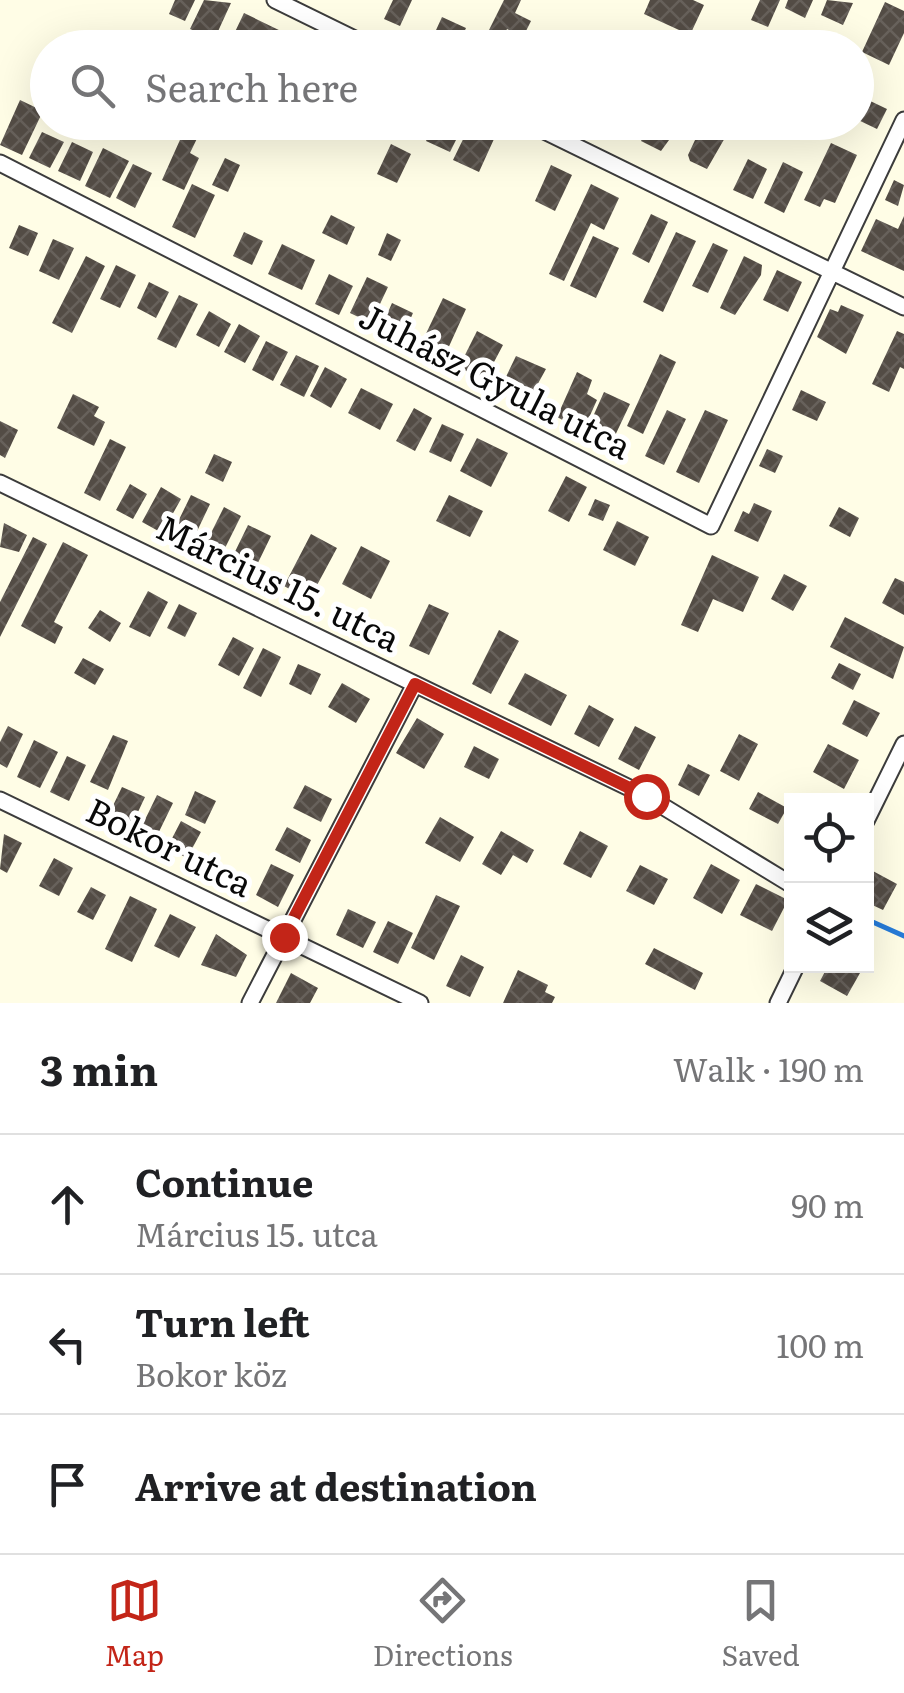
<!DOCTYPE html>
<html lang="en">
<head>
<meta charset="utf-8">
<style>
	:root { --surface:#fff; --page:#f2f2f2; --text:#202124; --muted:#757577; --line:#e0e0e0; --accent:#c32518 }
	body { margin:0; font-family:Literata,serif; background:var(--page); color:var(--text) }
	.controls { position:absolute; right:30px; bottom:30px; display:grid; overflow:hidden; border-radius:0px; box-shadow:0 10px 40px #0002 }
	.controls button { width:90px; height:90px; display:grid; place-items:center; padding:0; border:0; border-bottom:2px solid var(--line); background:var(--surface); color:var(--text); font:50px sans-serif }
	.stop { position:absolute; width:30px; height:30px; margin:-22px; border:8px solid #c32518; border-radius:50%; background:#fff }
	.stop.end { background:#c32518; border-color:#fff; box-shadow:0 2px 10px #0008 }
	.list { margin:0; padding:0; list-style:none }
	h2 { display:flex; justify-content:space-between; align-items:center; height:130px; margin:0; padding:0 40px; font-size:42px }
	h2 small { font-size:32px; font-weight:400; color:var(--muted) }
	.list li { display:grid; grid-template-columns:65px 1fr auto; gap:30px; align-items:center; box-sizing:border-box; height:140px; padding:0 40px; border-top:2px solid var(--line) }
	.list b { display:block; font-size:38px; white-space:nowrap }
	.list p { margin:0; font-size:32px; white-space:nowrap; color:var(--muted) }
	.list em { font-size:32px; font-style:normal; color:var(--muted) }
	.icon { flex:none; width:55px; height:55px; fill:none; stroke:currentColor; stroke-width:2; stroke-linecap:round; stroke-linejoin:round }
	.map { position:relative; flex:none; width:904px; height:1003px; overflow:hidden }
	.search { position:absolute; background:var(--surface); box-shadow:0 10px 40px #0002; left:30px; right:30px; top:30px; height:110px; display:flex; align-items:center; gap:25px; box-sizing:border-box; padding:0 35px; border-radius:55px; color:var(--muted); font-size:38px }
	.sheet { height:550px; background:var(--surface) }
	nav { display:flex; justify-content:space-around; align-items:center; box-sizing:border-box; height:140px; border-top:2px solid var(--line); background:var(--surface); font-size:28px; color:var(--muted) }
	nav a { display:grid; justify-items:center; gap:5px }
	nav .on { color:var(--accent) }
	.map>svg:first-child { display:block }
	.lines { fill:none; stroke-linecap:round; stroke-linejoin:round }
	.stream { stroke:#277bd8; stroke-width:5 }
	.building { fill:url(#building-cross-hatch) }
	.minor-casing { stroke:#3c3c3c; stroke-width:19 }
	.minor { stroke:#fff; stroke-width:15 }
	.route { stroke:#c32518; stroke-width:12 }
	.labels { text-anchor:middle; stroke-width:10; stroke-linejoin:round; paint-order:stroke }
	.street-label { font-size:35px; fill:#090909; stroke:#fff }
</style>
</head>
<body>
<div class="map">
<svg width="904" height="1003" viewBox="0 0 904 1003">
	<defs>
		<pattern id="building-cross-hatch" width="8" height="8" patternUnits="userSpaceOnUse" patternTransform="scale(2.5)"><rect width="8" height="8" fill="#534c45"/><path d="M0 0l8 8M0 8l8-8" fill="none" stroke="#67615b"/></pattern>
	</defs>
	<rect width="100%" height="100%" fill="#fffde6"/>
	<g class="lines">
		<path class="stream" d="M866,919L904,936"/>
	</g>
	<path class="building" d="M175,0H195L185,21L169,14Z
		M204,0L231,3L214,40L190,29Z
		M393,0H412L400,26L384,19Z
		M504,0H521L515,13L531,21L523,37L507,29L503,37L489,30Z
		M650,0H693L704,5L690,35L644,14Z
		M760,0H780L768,27L751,20Z
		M788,0H813L805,18L785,8Z
		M827,0L853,3L843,25L821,15Z
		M885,2L904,11V33L889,65L862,52Z
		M244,13L285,33L278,48H255L259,37L253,34L249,44L233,36Z
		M442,17L466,28L457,48L431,41Z
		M864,98L887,109L877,129L856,119Z
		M20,100L43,111L22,155L0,145Z
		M188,122H205L190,153L199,158L184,190L162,180Z
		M435,122L463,126L450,152L426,141Z
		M649,122H675L680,125L661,151L641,141Z
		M710,122L725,130L726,136L707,169L690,161L688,155L702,125Z
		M469,127L494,139L479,172L453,160Z
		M42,132L64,142L50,168L29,158Z
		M72,142L93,152L80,181L58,171Z
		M831,143L857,155L835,203L824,199L820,207L804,200Z
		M391,144L411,154L397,183L377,174Z
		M103,148L129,161L110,198L85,186Z
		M225,158L240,165L228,192L212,185Z
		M748,159L767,169L753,199L733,190Z
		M783,162L803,172L784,213L764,203Z
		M133,164L152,173L135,208L116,198Z
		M551,165L572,175L555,211L535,201Z
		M894,180L904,185L898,206L885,200Z
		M192,184L215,195L195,238L172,227Z
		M591,184L619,198L604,230L591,223L564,281L549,274Z
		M651,214L668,222L649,263L632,254Z
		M331,215L355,227L347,245L322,233Z
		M904,216V271L861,251L876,219L898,229Z
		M19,225L38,233L28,256L9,248Z
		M244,232L263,241L252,265L233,256Z
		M676,232L696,241L663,312L643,302Z
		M387,233L401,240L391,261L378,255Z
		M593,236L619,248L596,298L570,286Z
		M53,239L74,248L59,280L39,271Z
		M713,243L728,250L708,293L692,286Z
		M282,244L315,260L302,290L268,274Z
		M86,256L105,266L72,333L52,323Z
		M744,256L762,265L761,275L735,315L720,308Z
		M116,265L136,275L120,308L100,299Z
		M777,270L802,282L788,312L763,300Z
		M329,274L353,286L339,315L315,304Z
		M367,277L388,287L371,323L350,313Z
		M149,282L169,292L156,318L137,308Z
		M179,295L198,304L176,348L157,339Z
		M443,298L466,309L446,353L422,342Z
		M392,303L413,313L402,338L381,328Z
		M841,305L864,315L846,354L817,337L830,309L838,312Z
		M209,311L231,324L219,347L196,335Z
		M239,324L260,336L245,363L224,352Z
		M477,331L503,345L484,381L459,367Z
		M897,331L904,334V369L900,367L889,392L872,384Z
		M266,341L288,352L273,381L252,370Z
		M660,354L676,362L643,434L627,426Z
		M296,355L319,366L304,397L280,385Z
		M516,356L546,369L529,400L501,387Z
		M325,367L347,379L331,408L310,396Z
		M577,372L592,380L587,394L597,400L583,431L557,417Z
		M361,388L393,404L380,430L348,413Z
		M801,390L826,402L817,421L792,410Z
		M604,392L630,404L611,444L586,432Z
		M73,394L99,407L94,416L105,422L94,446L57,428Z
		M414,408L432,418L415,451L396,441Z
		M667,410L686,419L664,465L645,456Z
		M705,410L728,420L699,483L676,472Z
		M0,421L18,430L5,458L0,455Z
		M442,424L464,434L451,462L429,452Z
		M477,438L508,453L491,487L460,471Z
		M110,439L126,447L100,501L84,493Z
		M767,449L783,456L775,473L759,466Z
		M214,454L232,462L223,482L205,473Z
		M566,476L587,487L569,522L548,511Z
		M130,484L147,494L133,519L116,510Z
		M161,487L181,499L162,533L142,522Z
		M191,495L210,504L190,546L171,536Z
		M449,495L483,511L470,537L436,521Z
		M595,499L610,505L603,521L588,515Z
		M754,503L772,511L758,542L734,531L743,511L749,514Z
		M224,507L241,516L222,554L205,545Z
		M839,507L859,518L850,537L829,526Z
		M617,521L649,537L635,566L603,550Z
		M4,523L27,535L19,552L0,547Z
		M248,525L271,536L252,575L229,564Z
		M311,534L337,548L309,600L284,586Z
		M33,537L47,544L0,637V602Z
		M63,542L88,555L54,622L63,627L55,644L21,626Z
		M361,546L390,561L371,599L342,584Z
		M712,555L759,577L743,612L713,599L698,632L681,625Z
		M784,574L807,586L793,611L771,599Z
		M895,578L904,582V615L882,603Z
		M148,591L168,602L150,637L129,627Z
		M179,604L197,613L185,637L167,628Z
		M429,604L449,613L429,655L409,646Z
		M100,610L121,623L110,642L88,628Z
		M845,617L904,647L893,679L830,647Z
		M499,630L519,641L491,694L472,684Z
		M233,637L254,648L239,676L218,665Z
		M263,648L281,657L261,697L243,688Z
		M83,658L104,669L95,685L74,673Z
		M839,663L861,674L853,690L831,678Z
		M298,664L321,674L311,695L289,684Z
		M525,673L567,695L551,726L508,704Z
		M342,683L370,699L356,723L328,707Z
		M854,700L880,713L867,737L842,724Z
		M589,705L614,719L599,747L574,734Z
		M417,718L444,734L424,769L396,753Z
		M8,726L23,734L7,768L0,764V742Z
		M635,726L656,737L639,770L618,759Z
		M739,734L758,744L739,781L720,771Z
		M113,735L128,741L108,790L90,782Z
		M34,740L58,752L40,788L17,777Z
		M828,744L859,760L844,789L813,772Z
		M474,746L499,759L489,779L464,767Z
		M67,756L86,765L69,801L50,792Z
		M688,764L710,775L699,796L678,785Z
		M305,785L332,799L321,822L293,808Z
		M122,787L145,797L130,829L107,818Z
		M195,791L216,801L205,824L185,815Z
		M758,792L787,808L778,824L749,809Z
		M157,795L173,803L154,842L138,834Z
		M440,817L474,837L460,862L425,843Z
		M181,821L201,832L187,858L167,848Z
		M287,827L311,840L300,863L275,850Z
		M501,831L534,850L527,863L513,855L501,875L482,864Z
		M580,831L608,846L591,878L563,864Z
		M4,834L22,843L7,873L0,869Z
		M54,858L73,868L59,896L39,886Z
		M271,864L294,875L278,907L256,895Z
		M711,864L740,880L722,914L693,898Z
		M640,865L668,879L654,905L626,891Z
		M871,870L897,884L883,910L866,902Z
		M756,884L788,900L772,931L740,915Z
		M91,887L106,895L93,920L77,912Z
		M436,895L460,906L434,960L411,948Z
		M130,896L157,909L132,962L105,949Z
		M348,909L376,922L363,948L336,935Z
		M170,914L196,927L179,958L154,946Z
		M388,921L413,933L398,964L373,952Z
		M216,934L247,955L236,977L201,965Z
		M654,948L703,973L695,990L645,964Z
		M461,955L484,967L470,997L446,986Z
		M828,966H846L860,973L847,996L820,981Z
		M518,970L548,985L545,992L555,997L552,1003H503Z
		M291,973L318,988L310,1003H276Z"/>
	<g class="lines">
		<defs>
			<path id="minor" d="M275,0L373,48
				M526,122L904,307
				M0,163L711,526L904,120
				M0,483L646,796L792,885
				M0,800L420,1003
				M866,821L904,744
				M250,1003L415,684
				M778,1003L796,966"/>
		</defs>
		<use href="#minor" class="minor-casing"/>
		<use href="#minor" class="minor"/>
	</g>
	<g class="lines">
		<path class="route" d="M284,937L415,684L646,796"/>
	</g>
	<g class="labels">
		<g class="street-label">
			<text transform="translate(495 382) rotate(27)" y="12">Juhász Gyula utca</text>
			<text transform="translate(278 584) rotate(26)" y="12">Március 15. utca</text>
			<text transform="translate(169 848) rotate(26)" y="12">Bokor utca</text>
		</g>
	</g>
</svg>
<div class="controls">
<button><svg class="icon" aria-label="locate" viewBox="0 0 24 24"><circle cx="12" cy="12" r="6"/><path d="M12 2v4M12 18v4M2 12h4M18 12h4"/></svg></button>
<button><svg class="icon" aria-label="layers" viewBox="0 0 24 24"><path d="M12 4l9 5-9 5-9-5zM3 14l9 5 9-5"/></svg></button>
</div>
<div class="stop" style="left:646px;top:796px"></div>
<div class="stop end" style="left:284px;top:937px"></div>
<div class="search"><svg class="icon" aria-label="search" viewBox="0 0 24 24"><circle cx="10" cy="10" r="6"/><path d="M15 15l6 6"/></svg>Search here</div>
</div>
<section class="sheet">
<h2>3 min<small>Walk · 190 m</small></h2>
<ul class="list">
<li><svg class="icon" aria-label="ahead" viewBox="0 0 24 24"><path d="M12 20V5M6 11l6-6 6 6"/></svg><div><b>Continue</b><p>Március 15. utca</p></div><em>90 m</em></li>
<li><svg class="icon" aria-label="left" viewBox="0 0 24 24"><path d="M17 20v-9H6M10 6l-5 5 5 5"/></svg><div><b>Turn left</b><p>Bokor köz</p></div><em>100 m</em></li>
<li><svg class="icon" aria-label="arrive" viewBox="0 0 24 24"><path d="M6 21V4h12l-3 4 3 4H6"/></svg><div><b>Arrive at destination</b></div></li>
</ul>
</section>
<nav>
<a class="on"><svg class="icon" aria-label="map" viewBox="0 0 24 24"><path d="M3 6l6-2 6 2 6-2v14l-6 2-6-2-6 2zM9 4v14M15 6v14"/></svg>Map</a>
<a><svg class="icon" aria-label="directions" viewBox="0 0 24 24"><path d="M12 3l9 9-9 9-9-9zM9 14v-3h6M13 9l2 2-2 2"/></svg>Directions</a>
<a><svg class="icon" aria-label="saved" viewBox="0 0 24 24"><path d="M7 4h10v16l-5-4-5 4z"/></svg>Saved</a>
</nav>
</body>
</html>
